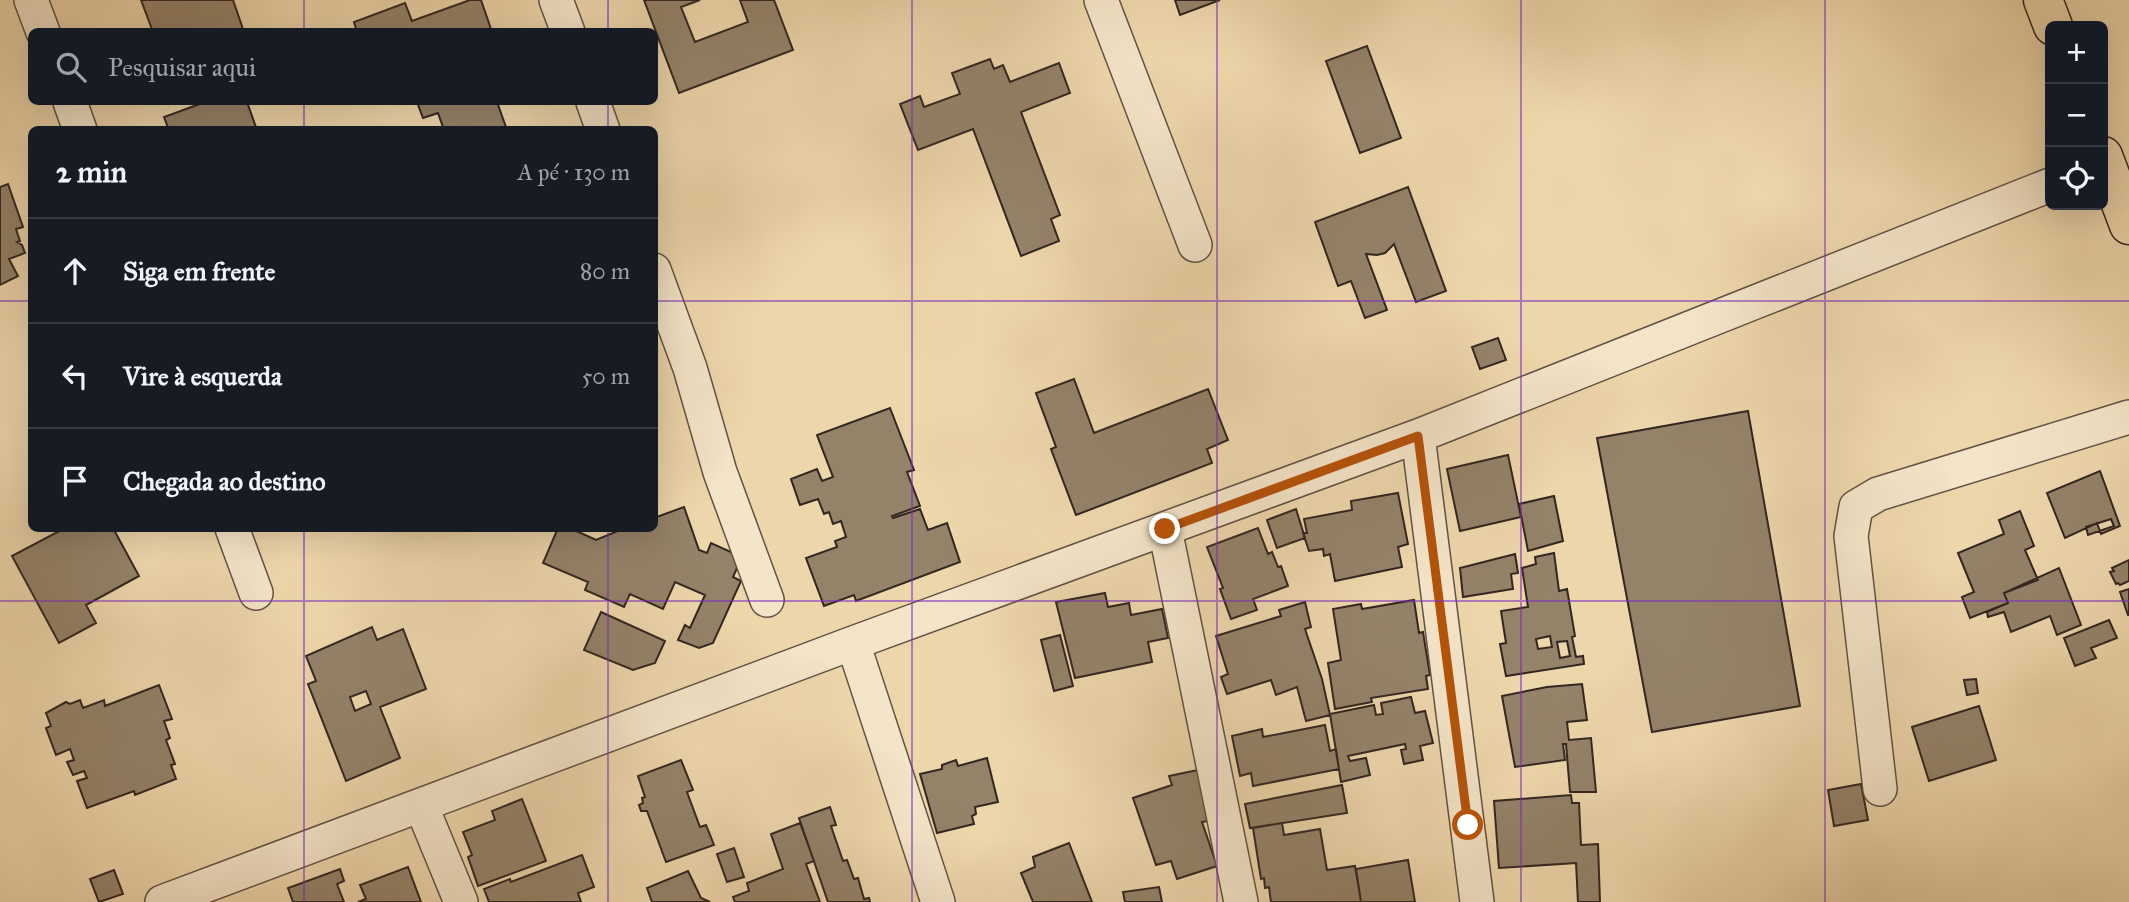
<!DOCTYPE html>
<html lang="pt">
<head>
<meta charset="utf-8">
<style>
	:root { --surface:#171b24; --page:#20242c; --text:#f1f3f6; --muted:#9ea1a6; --line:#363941 }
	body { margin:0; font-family:"IM FELL Great Primer",serif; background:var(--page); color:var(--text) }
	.controls { position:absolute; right:21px; top:21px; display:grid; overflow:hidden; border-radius:10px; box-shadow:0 7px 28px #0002 }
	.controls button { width:63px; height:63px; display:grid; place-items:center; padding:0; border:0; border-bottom:2px solid var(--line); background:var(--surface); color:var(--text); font:35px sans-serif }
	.stop { position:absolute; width:21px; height:21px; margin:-16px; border:5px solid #b45309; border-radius:50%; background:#fff }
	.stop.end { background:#b45309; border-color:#fff; box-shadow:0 2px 7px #0008 }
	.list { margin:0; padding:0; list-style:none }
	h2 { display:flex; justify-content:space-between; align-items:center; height:91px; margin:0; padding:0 28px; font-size:30px }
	h2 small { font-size:23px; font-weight:400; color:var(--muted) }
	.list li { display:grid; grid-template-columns:46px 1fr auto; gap:21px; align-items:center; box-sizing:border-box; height:105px; padding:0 28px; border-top:2px solid var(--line) }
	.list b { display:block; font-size:26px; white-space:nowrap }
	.list em { font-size:23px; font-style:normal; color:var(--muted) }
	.icon { flex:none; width:38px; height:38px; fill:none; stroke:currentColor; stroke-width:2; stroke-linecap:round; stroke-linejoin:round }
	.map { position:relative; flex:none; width:2129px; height:902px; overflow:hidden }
	.search { position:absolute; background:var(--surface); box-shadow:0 7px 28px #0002; left:28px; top:28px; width:630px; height:77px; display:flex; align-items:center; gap:18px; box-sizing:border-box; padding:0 24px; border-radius:10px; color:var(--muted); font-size:26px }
	.panel { position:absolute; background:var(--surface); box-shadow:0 7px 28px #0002; left:28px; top:126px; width:630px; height:406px; border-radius:10px }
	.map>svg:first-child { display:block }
	.building { fill:#948269; stroke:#322621; stroke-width:2; fill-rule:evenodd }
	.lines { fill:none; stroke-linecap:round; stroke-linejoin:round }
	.minor-casing { stroke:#615244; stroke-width:36 }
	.primary-casing { stroke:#322621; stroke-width:41 }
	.minor { stroke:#f4e4c8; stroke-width:33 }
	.primary { stroke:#eed6ab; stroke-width:38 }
	.route { stroke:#b45309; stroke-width:9 }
	.grid { fill:none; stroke:#7b2cbf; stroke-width:2; stroke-opacity:0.55 }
</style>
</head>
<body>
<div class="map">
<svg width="2129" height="902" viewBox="0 0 2129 902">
	<rect width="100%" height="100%" fill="#eed6ab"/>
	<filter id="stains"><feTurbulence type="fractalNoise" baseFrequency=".00286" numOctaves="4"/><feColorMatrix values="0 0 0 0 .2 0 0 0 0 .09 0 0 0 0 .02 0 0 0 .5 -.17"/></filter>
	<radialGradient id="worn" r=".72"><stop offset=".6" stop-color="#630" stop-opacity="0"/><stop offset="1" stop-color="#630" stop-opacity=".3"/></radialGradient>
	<path class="building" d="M141,0H233L244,32H153Z
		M470,0H481L492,32H357L354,22L405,3L412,21Z
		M644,0H700L681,7L695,42L748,22L740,0H774L793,50L679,93Z
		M1175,0H1220L1180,15Z
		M1367,46L1401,138L1360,153L1326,61Z
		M990,59L994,69L1003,65L1010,82L1059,63L1070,93L1021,112L1060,215L1051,219L1059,241L1021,256L973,129L918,150L900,104L920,96L924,107L960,94L952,73Z
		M205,102H247L257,130H169L164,117Z
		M417,102H497L507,130H444L438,113L423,118Z
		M8,184L23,227L16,229L20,241L17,242L22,245L25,253L9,259L18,276L0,285V187Z
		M1408,187L1446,291L1416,302L1394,244L1385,253L1377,255L1366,254L1387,310L1365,318L1351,281L1338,286L1315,222Z
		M1498,338L1506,360L1480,369L1472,347Z
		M1074,379L1094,433L1208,389L1228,440L1207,449L1212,463L1076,515L1051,449L1056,447L1036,393Z
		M890,408L914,470L907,472L920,506L892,516L893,518L920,509L928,530L947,523L960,562L856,601L854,595L824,606L806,558L837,547L835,541L846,537L841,521L833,524L829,512L824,514L818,499L800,505L791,479L817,469L822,481L833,477L817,435Z
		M1748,411L1800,706L1652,732L1597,438Z
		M1508,455L1521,517L1460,531L1447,469Z
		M2100,471L2120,526L2101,534L2097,523L2065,538L2047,493Z
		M1398,493L1408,544L1398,547L1402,567L1335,581L1330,554L1324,556L1323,549L1309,551L1303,533H1307L1304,519L1352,510L1351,501Z
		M1554,496L1563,541L1528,551L1519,504Z
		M684,507L699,550L707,553L711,543L742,557L733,577L741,581L713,643L699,648L678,640L685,625L690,628L705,595L675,582L663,609L630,594L624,607L585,590L588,582L543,563L558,528H570L596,540L625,528H654V518Z
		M1296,509L1305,538L1277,548L1267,520Z
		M2020,511L2034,546L2025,550L2038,580L2004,593L2008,603L1970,618L1962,597L1974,592L1958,553L2004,534L1999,520Z
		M2111,519L2114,526L2088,535L2086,527Z
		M65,528H113L139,576L86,605L96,623L59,643L12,556Z
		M1258,528L1268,554L1272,552L1278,567L1281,566L1288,586L1253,599L1257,610L1231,619L1220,589L1223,588L1207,547Z
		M1554,553L1559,591L1567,589L1575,636L1572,637L1576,657L1583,656L1584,664L1506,676L1500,644L1506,643L1501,611L1528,607L1522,568L1536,564L1535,557ZM1550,636L1552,647L1538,649L1536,639ZM1567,641L1570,656L1560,658L1557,642Z
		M1515,554L1518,573L1511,574L1513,589L1463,597L1460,568Z
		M2129,560V581L2120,585L2118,583L2116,584L2110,572L2114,571L2112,568Z
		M2059,568L2081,625L2057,635L2050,616L2011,632L2004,612L1988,617L1987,612L2008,603L2004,593Z
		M2129,589V615H2128L2120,592Z
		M1105,593L1108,607L1129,603L1131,615L1162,609L1168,638L1148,642L1152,662L1075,678L1056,602Z
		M1414,600L1419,633L1423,632L1430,675L1426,676L1428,689L1371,698L1372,702L1335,709L1328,663L1341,660L1333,609L1361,604L1362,609Z
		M1305,602L1311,627L1305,629L1322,679L1330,715L1306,721L1297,687L1276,695L1271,680L1227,694L1221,677L1228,674L1216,636L1281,616L1279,610Z
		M601,612L665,641L655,663L633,670L584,650Z
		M2109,620L2117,638L2091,648L2096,658L2075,666L2064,638Z
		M372,627L377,640L403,629L426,689L380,707L400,758L346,781L308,684L316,681L306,656ZM366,691L371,704L355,711L350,697Z
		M1060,635L1073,686L1054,691L1041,640Z
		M1976,679L1978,693L1967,695L1964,680Z
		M1582,684L1587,720L1567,722L1569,740L1591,738L1596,792H1570L1566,744H1563L1565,760L1515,767L1502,696L1547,687Z
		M159,685L172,719L164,721L170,738L166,740L175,764L171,765L176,779L135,795L134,791L87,808L77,781L87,778L84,771L73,775L67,762L74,760L70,749L56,755L46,728L51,726L46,713L66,702L70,704L80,700L83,708L104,700L105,706Z
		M1411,697L1415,713L1425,711L1433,743L1420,746L1423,760L1404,764L1401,750L1406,749L1405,744L1348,756L1350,761L1366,758L1370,775L1341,782L1330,714L1374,705L1376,715L1383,714L1381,703Z
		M1979,706L1996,760L1929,781L1912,727Z
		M1325,725L1330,751L1336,749L1339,769L1253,786L1251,773L1240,776L1232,736L1262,729L1263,737Z
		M987,758L998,802L975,807L976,814L972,816L974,824L937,833L920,774L942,769V765L956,760L958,766Z
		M681,760L693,790L687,792L700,827L706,825L714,845L666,862L647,811H641L639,805L643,803L642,798L645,797L638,776Z
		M1198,770L1208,821L1202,822L1217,866L1177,879L1171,861L1156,865L1133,798L1172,785L1169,776Z
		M1861,784L1868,820L1834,826L1828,790Z
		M1342,785L1347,813L1250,828L1245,804Z
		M1571,795L1572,803H1579L1581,845L1598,844L1600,902H1578L1576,863L1499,868L1494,801Z
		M522,799L546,861L478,886L468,857L472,855L463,832L495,820L492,811Z
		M830,807L836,825L831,826L843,861L847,860L854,879L858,878L864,899L869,898L870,902H828L799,818Z
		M800,823L814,861L806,864L820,902H735L733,897L749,891L747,883L783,869L771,834Z
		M1282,823L1284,835L1320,829L1327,870L1355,866L1361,902H1271L1269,887L1265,888L1264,878L1261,879L1253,828Z
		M1069,843L1092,902H1033L1021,873L1035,867L1033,857Z
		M734,848L744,877L727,882L717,854Z
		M582,855L594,887L578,893L581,902H489L484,889L510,879L511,882Z
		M1408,860L1415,902H1361L1356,869Z
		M408,867L421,902H358L366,899L360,885Z
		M340,869L344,881L337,884L344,902H293L288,888Z
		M114,870L123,894L99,902L90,879Z
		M688,871L701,898L710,902H652L647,888Z
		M1159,887L1162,902H1125L1123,892Z"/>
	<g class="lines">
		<defs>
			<path id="minor" d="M31,0L43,32
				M556,0L568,32
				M1101,0L1195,245
				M70,102L80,130
				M593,102L603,130
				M654,270L690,368L720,472L767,600
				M1418,436L1477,902
				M232,528L256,593
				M1165,529L1241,902
				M853,643L938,902
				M1880,789L1851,536L1856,507L1878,494L2129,417
				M421,805L461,902
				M162,902L853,643L1418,436L2050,185"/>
			<path id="primary" d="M2043,0L2053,26
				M2103,156L2129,225"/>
		</defs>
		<use href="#minor" class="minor-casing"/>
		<use href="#primary" class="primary-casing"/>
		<use href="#minor" class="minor"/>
		<use href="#primary" class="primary"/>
	</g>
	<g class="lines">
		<path class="route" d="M1165,529L1418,436L1468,825"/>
	</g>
	<path class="grid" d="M304,0V32M608,0V32M912,0V902M1217,0V902M1521,0V902M1825,0V902M304,102V130M608,102V130M0,301H32M654,301H2129M304,528V902M608,528V902M0,601H2129"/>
	<rect width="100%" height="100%" filter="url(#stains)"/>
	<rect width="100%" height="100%" fill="url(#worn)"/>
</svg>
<div class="controls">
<button>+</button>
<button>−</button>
<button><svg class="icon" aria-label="locate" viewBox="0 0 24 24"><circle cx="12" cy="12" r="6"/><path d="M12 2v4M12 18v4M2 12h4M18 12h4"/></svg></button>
</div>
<div class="stop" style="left:1468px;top:825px"></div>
<div class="stop end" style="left:1165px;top:529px"></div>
<div class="search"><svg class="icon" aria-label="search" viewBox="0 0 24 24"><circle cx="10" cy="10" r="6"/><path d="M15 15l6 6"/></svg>Pesquisar aqui</div>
<section class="panel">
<h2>2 min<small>A pé · 130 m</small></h2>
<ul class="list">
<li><svg class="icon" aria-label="ahead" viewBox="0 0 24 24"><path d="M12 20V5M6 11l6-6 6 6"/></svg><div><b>Siga em frente</b></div><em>80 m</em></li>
<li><svg class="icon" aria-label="left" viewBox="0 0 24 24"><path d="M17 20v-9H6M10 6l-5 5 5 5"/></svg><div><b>Vire à esquerda</b></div><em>50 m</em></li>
<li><svg class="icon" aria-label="arrive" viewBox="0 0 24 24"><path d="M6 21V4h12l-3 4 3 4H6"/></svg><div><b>Chegada ao destino</b></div></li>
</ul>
</section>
</div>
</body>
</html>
